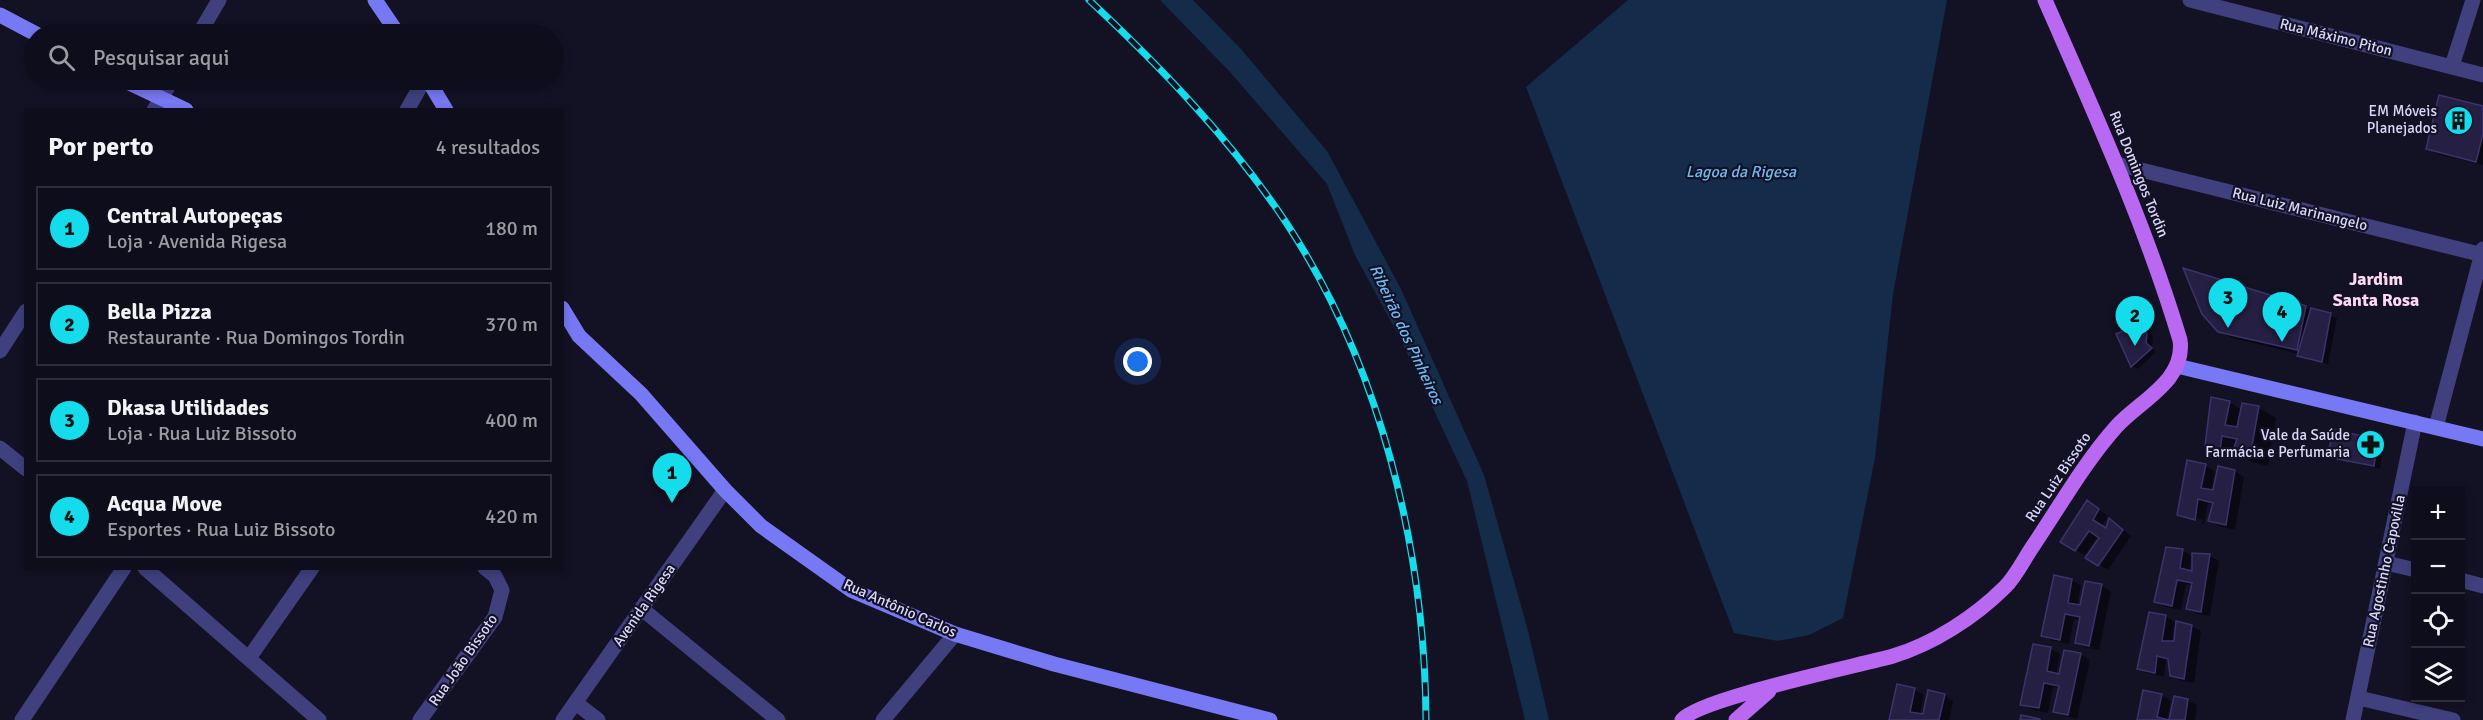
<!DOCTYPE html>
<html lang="pt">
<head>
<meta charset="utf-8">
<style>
	:root { --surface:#0e0d1b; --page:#1c1b28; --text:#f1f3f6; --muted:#9b9ca3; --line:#2e2d3a; --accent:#15dcea }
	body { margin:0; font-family:Signika,sans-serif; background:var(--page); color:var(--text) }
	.controls { position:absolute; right:18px; bottom:18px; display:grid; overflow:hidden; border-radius:0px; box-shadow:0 3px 9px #0003 }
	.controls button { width:54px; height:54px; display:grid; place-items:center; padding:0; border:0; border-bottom:2px solid var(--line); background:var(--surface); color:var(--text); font:30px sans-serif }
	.you { position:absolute; left:1138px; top:362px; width:21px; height:21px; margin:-15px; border:4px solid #fff; border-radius:50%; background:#1a73e8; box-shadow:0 0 0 9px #1a73e833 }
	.badge { display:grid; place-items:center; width:39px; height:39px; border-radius:50%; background:var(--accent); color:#111; font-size:20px; font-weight:700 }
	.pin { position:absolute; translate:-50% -50px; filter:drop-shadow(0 2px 3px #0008) }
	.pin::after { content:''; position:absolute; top:32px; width:21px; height:18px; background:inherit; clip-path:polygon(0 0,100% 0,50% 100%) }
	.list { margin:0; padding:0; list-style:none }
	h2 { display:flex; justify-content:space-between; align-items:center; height:78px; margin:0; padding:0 24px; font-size:26px }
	h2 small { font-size:20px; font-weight:400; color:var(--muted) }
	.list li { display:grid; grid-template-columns:39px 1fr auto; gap:18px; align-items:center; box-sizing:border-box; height:84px; margin:0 12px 12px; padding:0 12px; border:2px solid var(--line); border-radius:0px }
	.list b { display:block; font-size:22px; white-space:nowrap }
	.list p { margin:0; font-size:20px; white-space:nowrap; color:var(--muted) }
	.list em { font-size:20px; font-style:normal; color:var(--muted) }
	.icon { flex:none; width:33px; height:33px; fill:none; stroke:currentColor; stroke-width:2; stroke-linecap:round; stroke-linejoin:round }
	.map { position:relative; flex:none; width:2483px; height:720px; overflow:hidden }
	.search { position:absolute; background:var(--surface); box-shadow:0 3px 9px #0003; left:24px; top:24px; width:540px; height:66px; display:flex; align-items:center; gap:15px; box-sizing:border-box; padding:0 21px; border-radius:33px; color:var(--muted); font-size:22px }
	.panel { position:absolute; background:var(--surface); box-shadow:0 3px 9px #0003; left:24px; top:108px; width:540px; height:462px; border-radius:0px }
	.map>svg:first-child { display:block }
	.water { fill:#152b4a }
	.shadow { fill:#0007; fill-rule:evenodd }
	.building { fill:#251f43; stroke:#3c336d; stroke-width:1.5 }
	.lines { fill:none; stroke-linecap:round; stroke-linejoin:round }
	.street { stroke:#40407f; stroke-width:15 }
	.secondary { stroke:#7778f3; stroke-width:15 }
	.primary { stroke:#b968f1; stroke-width:15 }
	.rail-casing { stroke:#15dcea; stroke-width:7 }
	.rail { stroke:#131124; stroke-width:4.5; stroke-dasharray:14; stroke-linecap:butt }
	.labels { text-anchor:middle; stroke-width:4.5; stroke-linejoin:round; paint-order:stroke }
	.street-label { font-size:15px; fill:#dad7fb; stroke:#131124 }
	.poi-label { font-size:15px; fill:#dad7fb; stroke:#131124; text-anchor:end }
	.water-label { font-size:16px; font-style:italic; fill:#6fbaf2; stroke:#131124 }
	.quarter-label { font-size:18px; font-weight:bold; fill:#fcd9f0; stroke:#131124 }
</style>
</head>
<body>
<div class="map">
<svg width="2483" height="720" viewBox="0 0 2483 720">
	<rect width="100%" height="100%" fill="#131124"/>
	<path class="water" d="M1160,0H1193L1241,49L1327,151L1401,289L1484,475L1527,627L1549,720H1525L1467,481L1401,340L1355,255L1327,184L1230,72Z
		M1628,0H1947L1893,294L1875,458L1843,618L1809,635L1778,641L1734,633L1526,87Z"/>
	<path class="shadow" d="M2483,107V165L2437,154L2427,148Z
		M2305,308L2337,318L2328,364L2305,359L2299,354L2232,338L2219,331Z
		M2143,324L2149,327L2153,338L2152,348L2156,352L2138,369L2132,366Z
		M2229,402L2242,410L2243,405L2259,408L2276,418L2268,466L2251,462L2238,454V460L2224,456L2206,446Z
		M2335,432L2378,441L2384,444L2380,469L2345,461L2339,458Z
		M2205,466L2215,471L2211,491L2214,492L2235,471L2244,477L2235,530L2219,526L2209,520L2214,505L2208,503L2204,524L2202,523L2203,520L2187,516V518L2179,514Z
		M2087,502L2108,516L2102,526L2107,530L2110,520L2131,536L2108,570L2087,557L2101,538L2098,536L2085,555L2075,550Z
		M2182,550L2192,556L2189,572L2194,573L2209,555L2219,561L2210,616L2197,614L2188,608L2193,586L2186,584L2181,610L2165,607L2155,601Z
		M2055,577L2072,580L2081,586L2077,606L2081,607L2101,586L2111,591L2099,650L2086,648L2076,642L2081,620L2074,619L2069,644L2052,641L2043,635Z
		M2165,616L2175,622L2192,626L2201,631L2194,683L2181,681L2171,675L2170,661L2166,660L2164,677L2148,673L2138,668ZM2174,626H2177L2175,643H2172Z
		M2034,646L2051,649L2060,654L2056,675H2060L2080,654L2090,660L2077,719L2064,716L2055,711L2060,688L2053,687L2048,713L2031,709L2022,704Z
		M1898,686L1915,690L1924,695L1920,715L1924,716L1944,695L1953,701L1949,720H1891Z
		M2161,695L2171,701L2167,720H2139Z
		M2187,700L2197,705L2195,720H2171Z"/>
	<path class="building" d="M2439,95L2483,106V134L2476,162L2426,149Z
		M2183,268L2306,306L2297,350L2218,332L2202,314Z
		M2311,308L2331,313L2322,362L2297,356Z
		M2143,322L2147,334L2146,343L2152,348L2131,367L2116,334Z
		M2211,397L2230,401L2225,425L2237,427L2242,403L2259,406L2250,457L2232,453L2237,439L2222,436L2220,451L2205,446Z
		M2334,430L2378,439L2374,466L2337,459L2338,452L2329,448Z
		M2187,460L2206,464L2201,488L2213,490L2218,466L2235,470L2226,525L2208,521L2213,503L2198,499L2195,520L2177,515Z
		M2087,500L2099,509L2093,520L2106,528L2109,518L2123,530L2098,566L2085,558L2099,538L2089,531L2075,551L2060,542Z
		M2166,547L2183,549L2180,568L2192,571V553L2210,554L2201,612L2186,609L2192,583L2177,580L2172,606L2154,602Z
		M2054,575L2072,579L2068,603L2080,605L2085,581L2102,584L2089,646L2075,643L2080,617L2065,614L2060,640L2041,636Z
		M2149,612L2166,615L2162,641H2174L2176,621L2192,625L2184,679L2170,676L2168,659L2157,656L2155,673L2137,669Z
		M2033,644L2051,647L2047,671L2059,674L2064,650L2081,653L2068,715L2053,712L2059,686L2044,683L2039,708L2020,705Z
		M1897,684L1915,688L1910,712L1923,714L1928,690L1945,694L1939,720H1889Z
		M2143,690L2162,694L2157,717L2169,720L2174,696L2188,699L2185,720H2137Z
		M2021,715L2040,719V720H2020Z"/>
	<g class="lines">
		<path class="street" d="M2190,0L2483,75
			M199,34L219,0
			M2452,66L2473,0
			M154,110L172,80
			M407,110L424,80
			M2117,164L2483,255
			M0,351L26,311
			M2436,427L2483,249
			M0,448L26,469
			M2386,563L2416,570
			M145,568L319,720
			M2460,580L2483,586
			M642,609L778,720
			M249,658L312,568
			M2359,698L2453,720
			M576,703L598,720
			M22,720L124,568
			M420,720L495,617L502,590L495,576L485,568
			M563,720L725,490
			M883,720L955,634
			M2353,720L2415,422"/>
		<path class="secondary" d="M375,0L398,34
			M0,15L36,34
			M123,80L186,110
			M428,80L446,110
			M562,308L579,336L641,394L725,490L761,526L851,590L955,634L1054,664L1270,720
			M2177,366L2483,439"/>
		<path class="primary" d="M1682,720C1698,699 1857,666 1893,656C1933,644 1975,617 2005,587C2016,576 2024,559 2033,546C2060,506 2084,463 2116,427C2139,401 2186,381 2180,340C2145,223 2094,112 2045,0
			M1736,720L1769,691"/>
		<defs>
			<path id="rail" d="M1089,0C1162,68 1232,141 1287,224C1381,367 1425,551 1426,720"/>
		</defs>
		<use href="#rail" class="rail-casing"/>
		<use href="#rail" class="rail"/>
	</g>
	<defs>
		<symbol id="building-disc" viewBox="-11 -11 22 22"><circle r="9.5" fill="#15dcea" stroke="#131124"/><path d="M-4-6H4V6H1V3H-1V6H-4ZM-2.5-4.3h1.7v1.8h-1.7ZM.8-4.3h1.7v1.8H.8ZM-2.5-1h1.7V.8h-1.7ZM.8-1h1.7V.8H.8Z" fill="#111"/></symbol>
		<symbol id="pharmacy-disc" viewBox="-11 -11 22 22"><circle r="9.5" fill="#15dcea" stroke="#131124"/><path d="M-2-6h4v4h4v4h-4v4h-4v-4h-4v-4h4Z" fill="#111"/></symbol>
	</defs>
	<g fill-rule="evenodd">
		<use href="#building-disc" x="2442" y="104" width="33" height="33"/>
		<use href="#pharmacy-disc" x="2354" y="428" width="33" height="33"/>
	</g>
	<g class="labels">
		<g class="street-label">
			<text transform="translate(2336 37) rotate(14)" y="5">Rua Máximo Piton</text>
			<text transform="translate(2139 174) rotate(68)" y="5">Rua Domingos Tordin</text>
			<text transform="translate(2300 209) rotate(14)" y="5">Rua Luiz Marinangelo</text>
			<text transform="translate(2058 477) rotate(-56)" y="5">Rua Luiz Bissoto</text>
			<text transform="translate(2384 571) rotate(-78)" y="5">Rua Agostinho Capovilla</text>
			<text transform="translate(644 605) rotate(-55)" y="5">Avenida Rigesa</text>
			<text transform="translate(900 608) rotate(24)" y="5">Rua Antônio Carlos</text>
			<text transform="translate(463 660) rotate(-55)" y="5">Rua João Bissoto</text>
		</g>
		<g class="poi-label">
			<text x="2437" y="116">EM Móveis<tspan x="2437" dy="17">Planejados</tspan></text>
			<text x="2350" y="440">Vale da Saúde<tspan x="2350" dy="17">Farmácia e Perfumaria</tspan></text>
		</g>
		<g class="water-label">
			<text x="1741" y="177">Lagoa da Rigesa</text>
			<text transform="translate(1407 334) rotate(65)" y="6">Ribeirão dos Pinheiros</text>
		</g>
		<g class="quarter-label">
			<text x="2376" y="285">Jardim<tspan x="2376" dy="21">Santa Rosa</tspan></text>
		</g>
	</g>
</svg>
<div class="controls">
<button>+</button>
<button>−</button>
<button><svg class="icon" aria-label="locate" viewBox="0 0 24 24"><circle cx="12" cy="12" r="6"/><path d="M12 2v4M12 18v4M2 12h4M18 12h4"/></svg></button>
<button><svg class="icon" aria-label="layers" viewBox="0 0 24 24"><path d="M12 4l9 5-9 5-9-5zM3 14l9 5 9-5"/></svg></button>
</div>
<div class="you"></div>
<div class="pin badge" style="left:672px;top:503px">1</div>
<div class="pin badge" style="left:2135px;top:346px">2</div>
<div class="pin badge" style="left:2228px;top:328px">3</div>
<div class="pin badge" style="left:2282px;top:342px">4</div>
<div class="search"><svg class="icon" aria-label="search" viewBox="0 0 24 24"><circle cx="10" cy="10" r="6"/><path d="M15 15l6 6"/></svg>Pesquisar aqui</div>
<section class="panel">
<h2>Por perto<small>4 resultados</small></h2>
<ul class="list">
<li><span class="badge">1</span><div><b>Central Autopeças</b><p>Loja · Avenida Rigesa</p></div><em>180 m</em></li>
<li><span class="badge">2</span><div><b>Bella Pizza</b><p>Restaurante · Rua Domingos Tordin</p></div><em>370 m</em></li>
<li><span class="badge">3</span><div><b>Dkasa Utilidades</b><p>Loja · Rua Luiz Bissoto</p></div><em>400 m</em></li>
<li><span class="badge">4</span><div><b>Acqua Move</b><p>Esportes · Rua Luiz Bissoto</p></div><em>420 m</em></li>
</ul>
</section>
</div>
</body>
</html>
